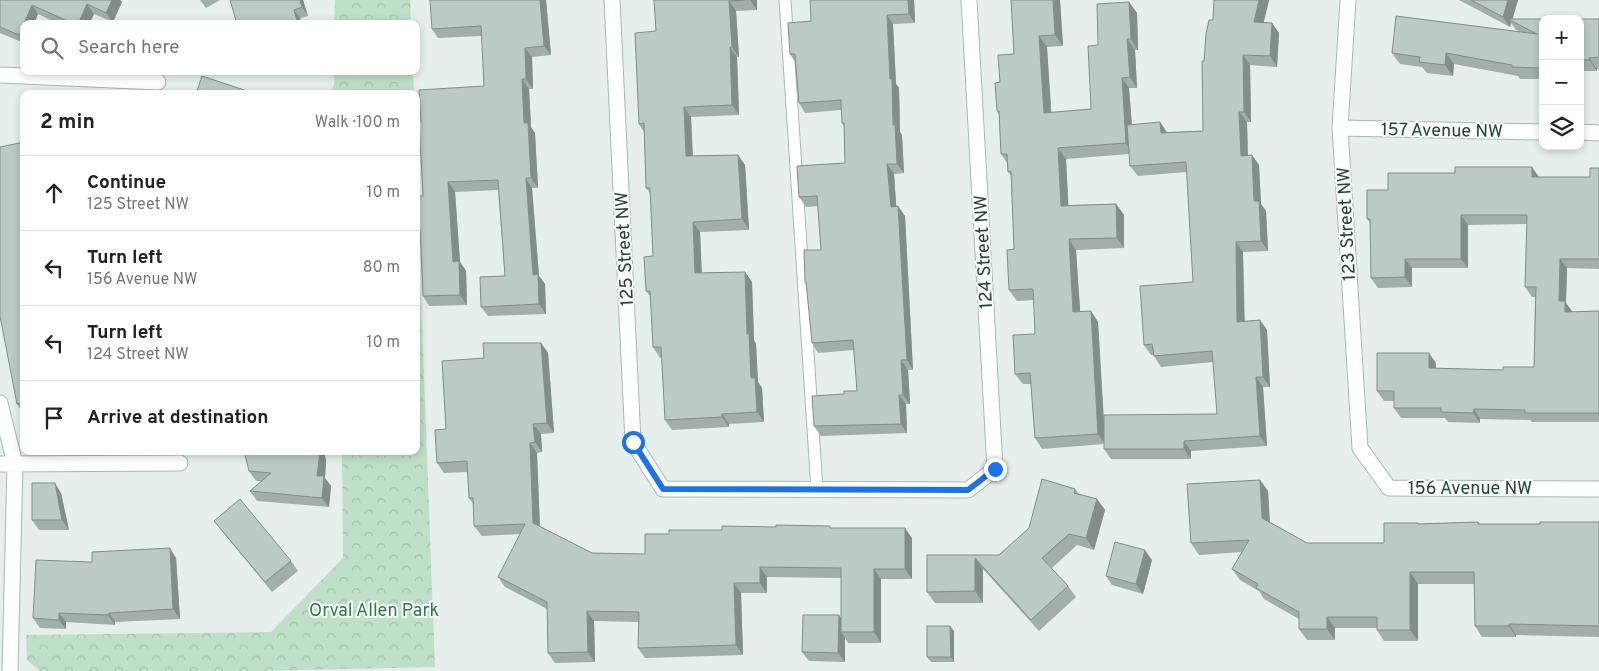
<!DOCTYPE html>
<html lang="en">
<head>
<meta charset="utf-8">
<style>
	:root { --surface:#fff; --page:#f6f6f6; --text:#222; --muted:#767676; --line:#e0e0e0 }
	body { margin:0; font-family:Overpass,sans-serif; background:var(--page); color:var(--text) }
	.controls { position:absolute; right:15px; top:15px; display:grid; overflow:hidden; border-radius:10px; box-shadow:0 2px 8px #0003 }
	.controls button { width:45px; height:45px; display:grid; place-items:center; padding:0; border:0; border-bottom:1px solid var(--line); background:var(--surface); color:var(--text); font:25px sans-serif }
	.stop { position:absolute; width:15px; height:15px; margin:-11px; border:4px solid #1a73e8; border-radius:50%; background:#fff }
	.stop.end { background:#1a73e8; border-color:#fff; box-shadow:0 1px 5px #0008 }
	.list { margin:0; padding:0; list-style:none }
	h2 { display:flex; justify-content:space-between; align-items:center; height:65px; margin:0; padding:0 20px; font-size:21px }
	h2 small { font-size:16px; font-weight:400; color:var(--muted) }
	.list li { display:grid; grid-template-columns:32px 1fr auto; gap:15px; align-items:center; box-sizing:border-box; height:75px; padding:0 20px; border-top:1px solid var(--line) }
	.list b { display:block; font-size:19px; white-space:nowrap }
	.list p { margin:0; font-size:16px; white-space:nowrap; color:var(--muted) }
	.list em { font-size:16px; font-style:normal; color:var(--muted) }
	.icon { flex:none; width:28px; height:28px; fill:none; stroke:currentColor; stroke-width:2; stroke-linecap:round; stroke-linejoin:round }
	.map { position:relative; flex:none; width:1599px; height:671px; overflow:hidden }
	.search { position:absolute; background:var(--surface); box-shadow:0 2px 8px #0003; left:20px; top:20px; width:400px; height:55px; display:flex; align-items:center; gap:12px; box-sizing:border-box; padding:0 18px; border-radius:10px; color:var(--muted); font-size:19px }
	.panel { position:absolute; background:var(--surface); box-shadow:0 2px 8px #0003; left:20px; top:90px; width:400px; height:365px; border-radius:10px }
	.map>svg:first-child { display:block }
	.park { fill:url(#park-crowns) }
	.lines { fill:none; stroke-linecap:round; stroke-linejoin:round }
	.service-casing { stroke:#a8b8b2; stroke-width:13 }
	.minor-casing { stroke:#a8b8b2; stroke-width:17 }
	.service { stroke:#fff; stroke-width:11 }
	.minor { stroke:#fff; stroke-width:15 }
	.wall { fill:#a1aea9; fill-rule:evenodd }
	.shaded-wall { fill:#838d89 }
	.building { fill:#bbcac4; stroke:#838d89 }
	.route { stroke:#1a73e8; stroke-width:6 }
	.labels { text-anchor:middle; stroke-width:4; stroke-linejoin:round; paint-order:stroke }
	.street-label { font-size:18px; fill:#24423a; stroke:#f7fbf9 }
	.park-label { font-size:18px; fill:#2d7a4b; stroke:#f7fbf9 }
</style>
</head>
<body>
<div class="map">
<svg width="1599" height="671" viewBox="0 0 1599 671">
	<defs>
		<pattern id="park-crowns" width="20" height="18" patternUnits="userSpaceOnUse" patternTransform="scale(1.25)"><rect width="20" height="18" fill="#bfe0c8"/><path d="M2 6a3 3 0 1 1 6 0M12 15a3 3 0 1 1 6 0" fill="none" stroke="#a4c1ad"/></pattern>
	</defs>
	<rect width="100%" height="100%" fill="#e6efeb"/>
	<path class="park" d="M335,0H410L411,24H334Z
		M334,71H413L414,94H330L334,85Z
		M416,165L435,667L256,671H40L27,660L26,635L271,632L343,558L342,451H416Z"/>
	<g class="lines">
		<defs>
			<path id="service" d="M785,0L817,490"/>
			<path id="minor" d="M612,0L633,442L663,489L968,490L995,469L969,0
				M1348,0L1340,128L1360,448L1389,488L1599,489
				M0,75L158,82
				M1340,128L1543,132
				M1580,132L1599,133
				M0,403L15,464L10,671
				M0,464L180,463"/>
		</defs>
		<use href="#service" class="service-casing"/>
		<use href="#minor" class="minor-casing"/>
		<use href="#service" class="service"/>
		<use href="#minor" class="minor"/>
	</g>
	<path class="wall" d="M0,0H120L122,2L113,22L94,14L89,24H59L38,14L34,24H24V43L0,33Z
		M200,0H220L206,8Z
		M230,0H303L308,16L300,18Z
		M546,0L551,55L532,57L533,89H529L531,127L535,133L538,188H532L539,276L545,284L546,314L488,316L481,307L505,276L498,190L455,192L460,262L466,271L467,305L429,306L423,296L421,239L416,240V196H423L421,122L484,86L482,36L438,38L432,29Z
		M654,0H757V10L736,11L739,57H737L739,115L691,117L693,156L738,155L745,165L749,230L700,232L702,273L745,272L752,282L754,340L756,344L758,382L762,388L764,422L729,424V427L672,430L665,420L662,358H660L653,347L651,297L646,291L653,256L650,193L646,188L644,132L639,124L656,31Z
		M914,0L915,23L893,24L896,84L899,88L900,132L902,135L904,173L894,174L896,206L905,216L913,370H908L910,404H906L907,433L821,436L814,426L844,394L857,391L854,350L818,353L812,343L807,285L805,282L821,250L818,206L806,207L799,197L845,163L844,126L842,123L841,110L805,113L799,103L795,62L790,54L811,21Z
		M1011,0H1060L1063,46L1047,47L1051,112L1091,109L1098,45L1129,2L1137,13L1138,50H1135L1137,88H1129L1132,125L1160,122L1167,132L1203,131L1204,61L1213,20L1269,0L1264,22L1272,23L1279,33L1277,67L1250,65L1251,122H1247L1248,155H1252L1259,165L1261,204L1266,211L1268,251L1243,252L1244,321L1260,320L1267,330L1270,387H1263L1267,446L1191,451V459H1111L1104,449V444L1042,449L1035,438L1031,384H1023L1015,374L1035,334L1034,300L1017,301L1009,290L1014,249L1011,176L1008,172L1007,163L1001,154L999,115L997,111L1000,82L1014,54ZM1129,154L1130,166L1138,176L1187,172L1193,282L1144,345L1151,355H1153L1154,356L1161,367L1213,362L1217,414L1104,420L1098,322L1091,311L1080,312L1076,250L1124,248V215L1116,204L1068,205L1066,159Z
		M1459,0H1518L1512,19H1543V79H1520L1518,76L1454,64L1453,76L1427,73L1422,67L1400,64L1392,53L1519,31L1516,30L1511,23L1510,27Z
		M1580,19H1599V69H1597V71H1580Z
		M24,142V412L23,413L17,404Z
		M1599,168V269L1567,268L1566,303L1572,312L1599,311V422H1532L1530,420L1480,419V423L1448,422L1445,418H1401L1394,408V401H1384L1377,391L1436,363V368L1503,370L1534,367L1535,297H1532L1525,287L1527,224L1468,225V268H1412V287L1378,288L1371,278V224L1367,219L1388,190L1539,177H1590Z
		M541,343L548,353L554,433L541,434L542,452L537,453L540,527L592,553L645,554L669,534L722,530L831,528L912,538V579H881V643H848L845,638V662L809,661L802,652L841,619V578L767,577V593H741L743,655L645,658L638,648L639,622L594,621L595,662L555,663L548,653L547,609L505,587L498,577L520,534L482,536L474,526V505L469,498L468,472L444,473L437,463L446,429L484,358Z
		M244,451H324L326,461L325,478L331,486L329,507L257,501L250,491L262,481H256L249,471Z
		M1260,480L1268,491L1270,522L1307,543H1384L1418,523L1419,524L1478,522L1480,524H1540L1599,522V637L1516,635V637H1482L1475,626L1474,584H1418V641H1384L1377,630V628H1335V640H1307L1299,629V619L1264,599L1259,591L1240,580L1232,569L1242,552L1199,555L1191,543Z
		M1075,489L1079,494L1097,499L1105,510L1094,550L1077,545L1052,568L1068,586L1076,597L1039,631L983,569V603H935L927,592V555H999Z
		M61,493L69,530H39L32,520Z
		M214,521L291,561L298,571L272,592L221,530Z
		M176,558L180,619L115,622V625L66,622V629L40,628L33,618L92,562Z
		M1152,560L1143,594L1112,585L1106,576Z
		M954,631V662H931L927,657Z"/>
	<path class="shaded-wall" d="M112,0H120L122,2L113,22L106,13Z
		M300,0H303L308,16L302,7Z
		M540,0H546L551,55L544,46Z
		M750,0H757V10Z
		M908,0H914L915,23L909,14Z
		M1053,0H1060L1063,46L1055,35Z
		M1259,0H1269L1261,32L1254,22Z
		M1508,0H1518L1512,21L1508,19L1511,23L1510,27L1503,17Z
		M729,1L736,11L739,57L732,47Z
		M1129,2L1137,13L1138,50L1131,39Z
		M87,4L94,14L89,24H78Z
		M32,5L38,14L34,24H24V41L19,35Z
		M294,10L300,18L302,24H298Z
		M887,15L893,24L896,84L899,88L900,132L902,135L904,173L897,164L890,79Z
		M1272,23L1279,33L1277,67L1270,56Z
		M1039,36L1047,47L1052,123L1044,113Z
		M1127,39L1135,50L1137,88L1130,77Z
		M730,47L737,57L739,115L732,105Z
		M525,48L532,57L533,89L526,79Z
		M1446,53L1454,64L1453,76L1445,65Z
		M1243,55L1250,65L1251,122L1244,112Z
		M1589,58L1597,69V71L1589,60Z
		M1122,78L1129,88L1134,154L1126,143Z
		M522,79L529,89L531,127L535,133L538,188L531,178L524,123Z
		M684,107L691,117L693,167L686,156Z
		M1239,112L1247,122L1248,166L1241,156Z
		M1160,122L1167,133H1161Z
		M1058,148L1066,159L1069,216L1061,206Z
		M738,155L745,165L749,230L742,219Z
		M1252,155L1259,165L1261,204L1266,211L1268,251L1261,241L1254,201Z
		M887,164L894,174L897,216L891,207Z
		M1532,167L1539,177V187L1532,177Z
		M526,178L532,188L539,276L545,284L546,314L539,304L533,275Z
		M448,182L455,192L460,262L466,271L467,305L460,295L453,262Z
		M1116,204L1124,215V248L1117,238Z
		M898,206L905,216L913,370L907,360Z
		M1461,215L1468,225V268L1461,259Z
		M693,222L700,232L702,284L695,273Z
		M1069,239L1076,250L1081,323L1073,312Z
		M1236,242L1243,252L1245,332L1237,322Z
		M1405,259L1412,268V287L1405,277Z
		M1560,259L1567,268L1566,303L1572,311L1571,321L1565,312L1559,301Z
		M745,272L752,282L754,340L756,344L758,382L762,388L764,422L757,412L751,378L747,334Z
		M1091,311L1098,322L1105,444L1098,434Z
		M1260,320L1267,330L1270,387L1263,377Z
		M541,343L548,353L554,433L547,423Z
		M1429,353L1436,363V377L1429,368Z
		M901,360L908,370L910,404L903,395Z
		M1256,377L1263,387L1267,446L1260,436Z
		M899,395L906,404L907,433L901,424Z
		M1474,409L1480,419V423L1473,413Z
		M722,414L729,424V427L722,417Z
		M533,424L541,434L542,452L535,442Z
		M1184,441L1191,451V459L1184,449Z
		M530,443L537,453L540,533L533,523Z
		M320,451H324L326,461L325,478L331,486L329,507L322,498L317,476Z
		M1260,480L1268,491L1270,529L1262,518Z
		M55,483L61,493L69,530L62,520Z
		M1097,499L1105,510L1094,550L1086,538Z
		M905,528L912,538V579L905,569Z
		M170,548L176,558L180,619L173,609Z
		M1145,550L1152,560L1143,594L1136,584Z
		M975,558L983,569V603L975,591Z
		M760,567L767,577V593L760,583Z
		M874,569L881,579V643L874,632Z
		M1410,572L1418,584V641L1410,630Z
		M734,583L741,593L743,655L736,645Z
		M587,611L594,621L595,662L588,652Z
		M59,613L66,622V629L59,620Z
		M109,613L115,622V625L108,615Z
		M839,615L846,625L841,632L845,638V662L838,653Z
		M1327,617L1335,628V640L1327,629Z
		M1509,624L1516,635V637L1509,626Z
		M950,626L954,631V662L951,657Z"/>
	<path class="building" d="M0,0H112L106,13L87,4L78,24H74L32,5L19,35L0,27Z
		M230,0H300L302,7L294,10L298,24H237Z
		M430,0H540L544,46L525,48L526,79H522L524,123H528L531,178H526L533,275L538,274L539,304L481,307L480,277L505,276L498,180L448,182L453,262L459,261L460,295L423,296L420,229L416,230V196H423L419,122H421L419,90L484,86L481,26L432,29Z
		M654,0H745L729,1L732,47H730L732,105L684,107L686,156L738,155L742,219L693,222L695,273L745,272L747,334H749L751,378H755L757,412L722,414V417L665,420L661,347H653L650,291H646L644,257L653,256L650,188H646L644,123L639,124L635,33L656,31Z
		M810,0H908L909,14L887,15L890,79H892L893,125H895L897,164H887L891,207L898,206L907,360H901L903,395H899L901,424L814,426L812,396L844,394V391H857L853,340L812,343L806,282H805L804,250H821L817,196L799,197L797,166L845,163L844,123H842L841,100L799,103L795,54H790L788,23L811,21Z
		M1011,0H1053L1055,35L1039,36L1044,113L1091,109L1088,46L1098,45L1097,4L1129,2L1131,39H1127L1130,77L1122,78L1126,143L1058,148L1061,206L1116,204L1117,238L1069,239L1073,312L1091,311L1098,434L1035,438L1030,373L1015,374L1013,335L1035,334L1033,289L1009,290L1007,250L1014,249L1011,171L1008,172L1007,154H1001L999,111H997L995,83L1000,82L998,55L1014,54Z
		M1214,0H1259L1254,22L1272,23L1270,56L1243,55L1244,112H1239L1241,156L1252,155L1254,201H1259L1261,241L1236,242L1237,322L1260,320L1263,377H1256L1260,436L1184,441V449H1104V415L1217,414L1212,351L1154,356L1152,344L1144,345L1140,286L1193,282L1186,162L1130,166L1127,125L1160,122L1161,133L1203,131L1202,61H1204L1206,34L1209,20H1213Z
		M1471,0H1508L1503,17Z
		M1396,16L1537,34L1508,19H1543V68L1512,67V65L1446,53L1445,65L1419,62L1420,57L1392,53Z
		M1580,19H1599V57L1589,58V60H1580Z
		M202,76L256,94H196Z
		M24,142V402L17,404L0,316V147Z
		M1455,167H1532V177H1590V168H1599V259H1560L1559,301H1565V312L1599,311V413H1525V410L1474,409L1473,413L1441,412V408H1394V391H1377V353H1429V368L1503,370V367H1534L1536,287H1525L1527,215H1461V259H1405V277L1371,278L1370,219H1367V190H1388V173H1455Z
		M483,343H541L547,423L533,424L535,442L530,443L533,523L592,553L645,554V534H669V530H722V526L776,527V525L830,526V528H905V569H874V632H841V568L760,567V583H734L736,645L638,648L639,612L587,611L588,652L548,653L547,602L498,577L525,524L474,526L473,498H469L467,461L437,463L435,430L446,429L442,361L484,358Z
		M244,451H320L317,476H324L322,498L250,491L271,473L249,471Z
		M1042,479L1075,489L1074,493L1097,499L1086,538L1069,534L1042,558L1068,586L1031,620L975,558V591L927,592V555H999L1029,528Z
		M1260,480L1262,518L1307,543H1384V523H1418V524L1478,522V524H1540V522H1599V626L1509,624V626H1475L1474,572H1410V630H1377V617H1327V629H1299V612L1256,588L1258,584L1232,569L1249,540L1191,543L1187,484Z
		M32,483H55L62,520H32Z
		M240,499L291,561L265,582L214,521Z
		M1115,542L1145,550L1136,584L1106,576Z
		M170,548L173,609L109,613L108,615L59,613V620L33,618L36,560L92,562V552Z
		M803,615H839L838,653L802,652Z
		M927,626H950L951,657H927Z"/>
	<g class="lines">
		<path class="route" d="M633,442L663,489L968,490L995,469"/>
	</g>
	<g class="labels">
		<g class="street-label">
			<text transform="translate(1442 130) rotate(1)" y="6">157 Avenue NW</text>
			<text transform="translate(1346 224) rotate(-93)" y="6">123 Street NW</text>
			<text transform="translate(624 249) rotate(-93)" y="6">125 Street NW</text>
			<text transform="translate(983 252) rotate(-93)" y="6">124 Street NW</text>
			<text x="1470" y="494">156 Avenue NW</text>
		</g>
		<g class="park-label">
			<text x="374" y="616">Orval Allen Park</text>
		</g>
	</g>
</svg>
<div class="controls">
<button>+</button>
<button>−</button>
<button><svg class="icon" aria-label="layers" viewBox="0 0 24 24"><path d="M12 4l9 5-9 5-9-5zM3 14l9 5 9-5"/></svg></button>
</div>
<div class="stop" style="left:633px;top:442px"></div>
<div class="stop end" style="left:995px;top:469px"></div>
<div class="search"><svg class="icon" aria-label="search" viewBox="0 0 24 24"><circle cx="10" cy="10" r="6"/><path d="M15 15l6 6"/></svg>Search here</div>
<section class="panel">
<h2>2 min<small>Walk · 100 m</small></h2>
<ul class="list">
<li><svg class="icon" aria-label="ahead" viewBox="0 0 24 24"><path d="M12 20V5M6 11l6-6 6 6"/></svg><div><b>Continue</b><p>125 Street NW</p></div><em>10 m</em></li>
<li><svg class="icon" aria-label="left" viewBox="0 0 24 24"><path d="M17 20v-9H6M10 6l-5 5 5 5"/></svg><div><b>Turn left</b><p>156 Avenue NW</p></div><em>80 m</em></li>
<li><svg class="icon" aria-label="left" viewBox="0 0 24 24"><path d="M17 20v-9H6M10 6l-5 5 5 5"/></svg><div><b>Turn left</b><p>124 Street NW</p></div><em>10 m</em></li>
<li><svg class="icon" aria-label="arrive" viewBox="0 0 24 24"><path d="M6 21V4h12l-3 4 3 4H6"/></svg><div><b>Arrive at destination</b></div></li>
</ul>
</section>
</div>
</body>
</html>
